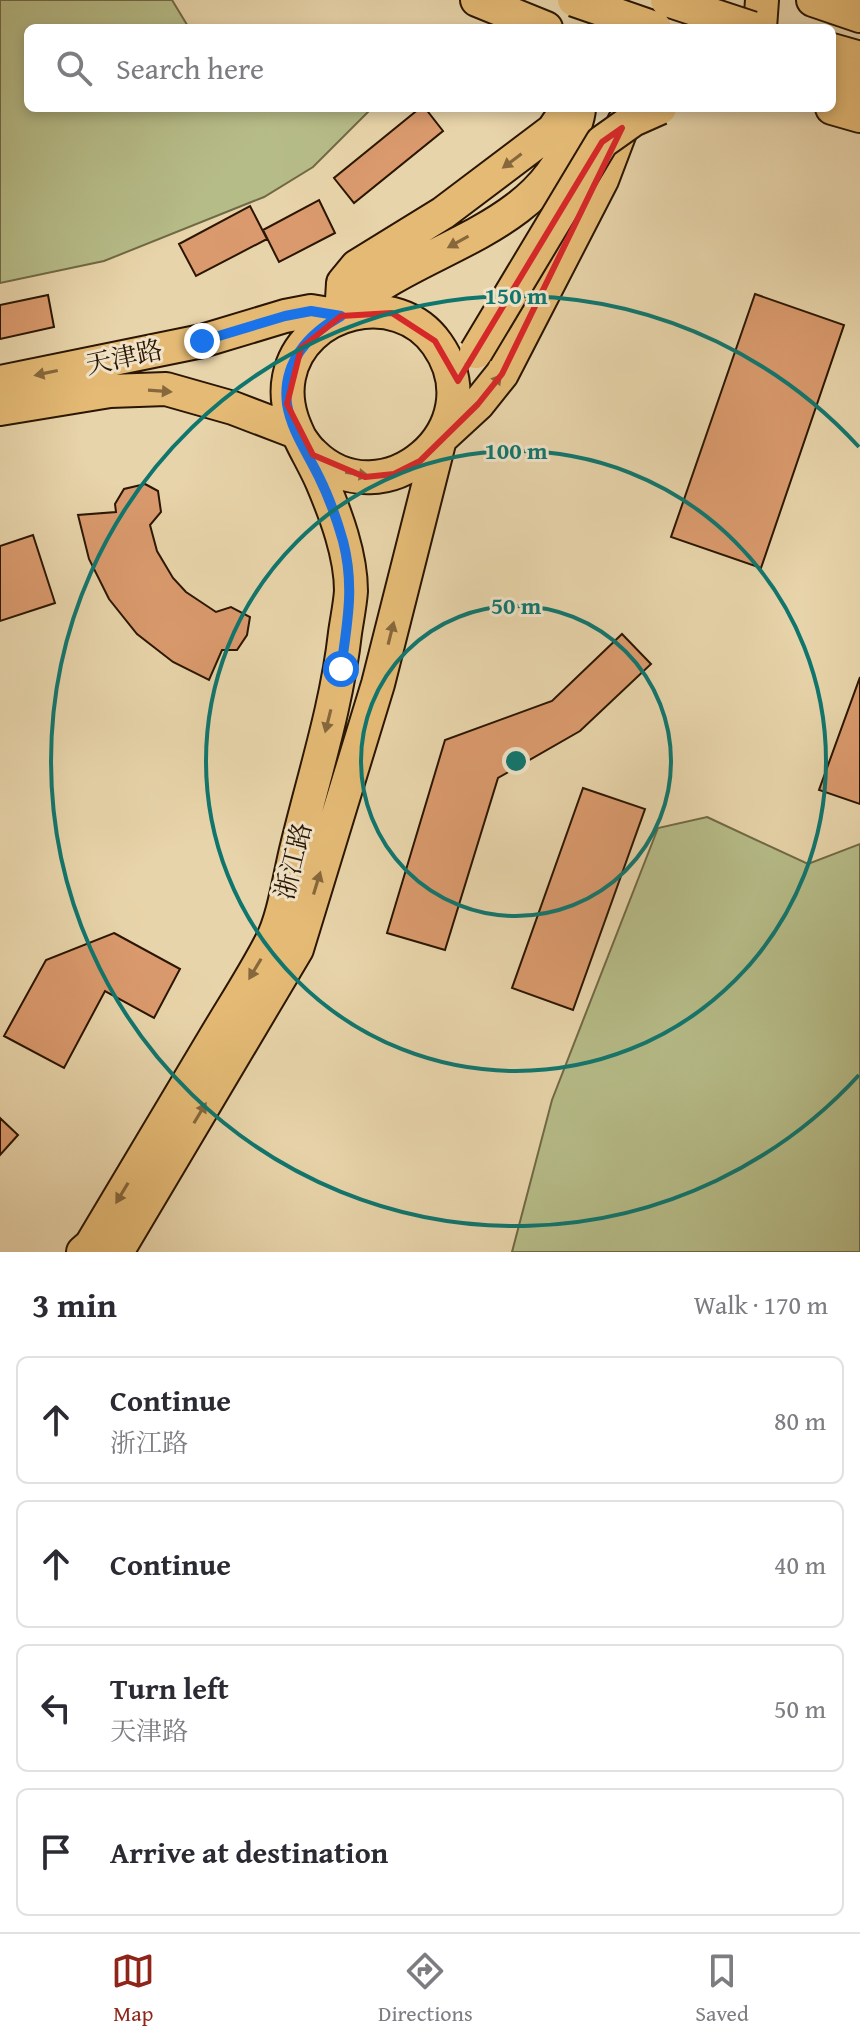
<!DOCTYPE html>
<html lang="en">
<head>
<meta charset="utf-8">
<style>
	:root { --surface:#fff; --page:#f2f2f3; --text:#2b2b33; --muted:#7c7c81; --line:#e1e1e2; --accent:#8f2418 }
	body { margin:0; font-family:"Gentium Book Plus","Noto Serif SC",serif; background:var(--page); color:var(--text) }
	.stop { position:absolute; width:24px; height:24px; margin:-18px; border:6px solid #1a73e8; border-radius:50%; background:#fff }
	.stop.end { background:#1a73e8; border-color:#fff; box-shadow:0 2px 8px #0008 }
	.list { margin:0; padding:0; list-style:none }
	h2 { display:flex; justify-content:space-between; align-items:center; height:104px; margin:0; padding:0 32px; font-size:34px }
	h2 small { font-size:26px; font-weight:400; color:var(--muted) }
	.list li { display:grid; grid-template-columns:52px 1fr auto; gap:24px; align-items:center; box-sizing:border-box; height:128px; margin:0 16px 16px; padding:0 16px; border:2px solid var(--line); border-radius:12px }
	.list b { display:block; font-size:30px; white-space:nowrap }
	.list p { margin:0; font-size:26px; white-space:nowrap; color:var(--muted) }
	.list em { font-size:26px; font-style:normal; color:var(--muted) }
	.icon { flex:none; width:44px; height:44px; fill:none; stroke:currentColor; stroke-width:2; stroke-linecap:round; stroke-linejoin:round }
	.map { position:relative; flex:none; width:860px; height:1252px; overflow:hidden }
	.search { position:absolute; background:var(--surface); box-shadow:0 4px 12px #0003; left:24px; right:24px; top:24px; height:88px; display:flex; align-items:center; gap:20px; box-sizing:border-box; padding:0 28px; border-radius:12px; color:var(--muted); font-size:30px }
	.sheet { height:680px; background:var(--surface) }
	nav { display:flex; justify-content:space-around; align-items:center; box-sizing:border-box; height:112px; border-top:2px solid var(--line); background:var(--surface); font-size:22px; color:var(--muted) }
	nav a { display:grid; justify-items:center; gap:4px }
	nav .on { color:var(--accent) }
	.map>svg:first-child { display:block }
	.green { fill:#b6bc88; stroke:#706945; stroke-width:2 }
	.building { fill:#da9a6d; stroke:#2a1602; stroke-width:2 }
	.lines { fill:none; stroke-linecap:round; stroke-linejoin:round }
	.primary-casing { stroke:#2a1602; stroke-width:36 }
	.primary { stroke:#e4ba75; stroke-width:32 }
	.primary-bridge-casing { stroke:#2a1602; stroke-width:36; stroke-linecap:butt }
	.primary-bridge { stroke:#e4ba75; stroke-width:32 }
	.oneway { fill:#87683c }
	.route { stroke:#1a73e8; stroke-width:10 }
	.marked { fill:none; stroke:#d62828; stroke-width:6; stroke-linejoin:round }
	.ring { fill:none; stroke:#0f766e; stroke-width:4 }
	.labels { text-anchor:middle; stroke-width:6; stroke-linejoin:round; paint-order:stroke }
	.street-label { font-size:26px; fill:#2a1602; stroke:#f0e3c8 }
	.centre { fill:#0f766e; stroke:#f0e3c8; stroke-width:4 }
	.ring-label { font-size:24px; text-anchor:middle; font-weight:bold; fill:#0f766e; stroke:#f0e3c8; stroke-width:6; stroke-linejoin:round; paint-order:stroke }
</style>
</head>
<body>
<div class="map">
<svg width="860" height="1252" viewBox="0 0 860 1252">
	<rect width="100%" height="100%" fill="#e8d4aa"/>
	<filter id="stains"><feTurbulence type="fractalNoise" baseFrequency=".0025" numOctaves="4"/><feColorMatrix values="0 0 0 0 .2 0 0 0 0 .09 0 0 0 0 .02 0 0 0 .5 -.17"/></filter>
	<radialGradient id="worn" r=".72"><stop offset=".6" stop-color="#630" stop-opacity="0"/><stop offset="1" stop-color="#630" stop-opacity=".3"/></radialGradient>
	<path class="green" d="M0,0H172L189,28H28V108H372L313,167L264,197L104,261L0,283Z
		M707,817L808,864L860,844V1252H512L552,1100L658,828Z"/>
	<path class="building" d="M420,108H425L443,131L354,203L334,178Z
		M319,200L335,233L279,262L263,230Z
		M250,206L267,239L196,276L179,244Z
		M755,294L844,325L761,568L671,537Z
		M48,295L54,327L0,339V305Z
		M145,484L158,491L161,512L150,525L157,551L173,578L186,592L216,612L231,607L250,617L247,635L237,650H222L209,680L173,662L137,634L109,599L89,559L78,515L116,512L115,504L124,489Z
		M33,535L55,603L0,621V546Z
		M622,634L651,664L580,731L498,778L445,950L387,933L445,740L552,701Z
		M860,677V804L819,790Z
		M583,788L645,809L573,1010L512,988Z
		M114,933L180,969L154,1018L105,991L64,1068L4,1036L46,960Z
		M0,1118L18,1135L0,1155Z"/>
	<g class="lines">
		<defs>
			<path id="primary" d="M477,0L546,28
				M813,0L860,16
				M760,28L762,0
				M832,50L860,58
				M832,78L860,86
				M832,108L860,116
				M343,314C356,304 368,293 382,284C449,242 543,219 571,137C574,128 579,118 579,108
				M341,316L343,283L357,266L443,213L553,130L568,108
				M0,382L202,341L285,316L311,311L341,316
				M0,409L110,391L166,389L233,408L296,432
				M83,1252L91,1245C132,1177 173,1108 214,1039C233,1007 254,975 271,942C284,918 290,873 297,846C314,776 337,705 345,633C347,619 350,605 351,591C351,555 336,515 322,482C307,447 281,417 289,377C302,310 397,287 437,344C496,428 382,522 313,454C306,448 301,439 296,432
				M117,1252L297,949L378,684L440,439L478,404L502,374L602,180L624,122"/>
		</defs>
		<use href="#primary" class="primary-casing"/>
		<use href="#primary" class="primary"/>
		<defs>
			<path id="primary-bridge" d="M574,0L655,28
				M667,0L752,28
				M476,352L602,142L633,120L660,108"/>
		</defs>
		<use href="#primary-bridge" class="primary-bridge-casing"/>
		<use href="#primary-bridge" class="primary-bridge"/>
	</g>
	<defs><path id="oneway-solid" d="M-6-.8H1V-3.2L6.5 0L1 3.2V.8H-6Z" transform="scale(2)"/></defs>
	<g class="oneway">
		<use href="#oneway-solid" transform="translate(512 161) rotate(143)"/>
		<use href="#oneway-solid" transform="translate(458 242) rotate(151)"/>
		<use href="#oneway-solid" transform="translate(46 373) rotate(168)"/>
		<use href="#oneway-solid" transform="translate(494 384) rotate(-52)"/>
		<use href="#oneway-solid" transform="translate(160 391) rotate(4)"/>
		<use href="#oneway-solid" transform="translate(357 474) rotate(9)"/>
		<use href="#oneway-solid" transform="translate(391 633) rotate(-76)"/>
		<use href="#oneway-solid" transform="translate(328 721) rotate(104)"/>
		<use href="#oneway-solid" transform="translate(317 883) rotate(-73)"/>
		<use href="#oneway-solid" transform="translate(255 969) rotate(121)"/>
		<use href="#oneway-solid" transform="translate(200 1113) rotate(-59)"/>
		<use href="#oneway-solid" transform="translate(122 1193) rotate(121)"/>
	</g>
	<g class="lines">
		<path class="route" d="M202,341L285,316L311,311L341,316C308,334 282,363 287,404C291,430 308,454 319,477C329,497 337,520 343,541C355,587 347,623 341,669"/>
	</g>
	<path class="marked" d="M622,128L502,374L478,404L420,461L394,474L365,477L313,455L287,404L301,348L341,316L392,313L435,341L458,381L602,142Z"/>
	<g class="ring">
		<circle cx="516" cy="761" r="155"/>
		<circle cx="516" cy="761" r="310"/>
		<path d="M859 1075A465 465 0 1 1 859 447"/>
	</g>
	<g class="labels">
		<g class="street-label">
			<text transform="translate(124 357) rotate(-12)" y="9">天津路</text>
			<text transform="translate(293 861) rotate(-76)" y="9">浙江路</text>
		</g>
	</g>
	<circle cx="516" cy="761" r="12" class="centre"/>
	<g class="ring-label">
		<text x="516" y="304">150 m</text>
		<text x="516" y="459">100 m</text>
		<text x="516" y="614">50 m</text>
	</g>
	<rect width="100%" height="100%" filter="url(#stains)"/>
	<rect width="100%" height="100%" fill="url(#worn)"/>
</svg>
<div class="stop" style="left:341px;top:669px"></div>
<div class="stop end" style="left:202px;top:341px"></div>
<div class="search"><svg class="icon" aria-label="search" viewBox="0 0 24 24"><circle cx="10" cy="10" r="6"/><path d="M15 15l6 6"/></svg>Search here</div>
</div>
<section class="sheet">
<h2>3 min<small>Walk · 170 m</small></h2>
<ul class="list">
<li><svg class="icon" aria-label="ahead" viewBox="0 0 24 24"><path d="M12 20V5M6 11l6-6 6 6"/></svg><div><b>Continue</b><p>浙江路</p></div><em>80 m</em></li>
<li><svg class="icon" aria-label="ahead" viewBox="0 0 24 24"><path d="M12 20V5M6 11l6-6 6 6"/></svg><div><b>Continue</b></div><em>40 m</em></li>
<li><svg class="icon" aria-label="left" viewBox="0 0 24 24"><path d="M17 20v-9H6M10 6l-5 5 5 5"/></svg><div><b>Turn left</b><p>天津路</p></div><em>50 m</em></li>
<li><svg class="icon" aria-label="arrive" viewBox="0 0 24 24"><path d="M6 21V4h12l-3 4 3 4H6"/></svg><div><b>Arrive at destination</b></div></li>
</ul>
</section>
<nav>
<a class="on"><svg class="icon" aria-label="map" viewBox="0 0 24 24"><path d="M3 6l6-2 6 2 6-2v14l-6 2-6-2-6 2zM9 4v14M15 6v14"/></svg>Map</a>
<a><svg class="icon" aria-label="directions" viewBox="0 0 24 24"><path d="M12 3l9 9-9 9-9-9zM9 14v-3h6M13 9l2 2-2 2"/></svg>Directions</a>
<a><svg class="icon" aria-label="saved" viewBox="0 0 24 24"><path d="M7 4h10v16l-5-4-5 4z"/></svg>Saved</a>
</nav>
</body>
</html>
